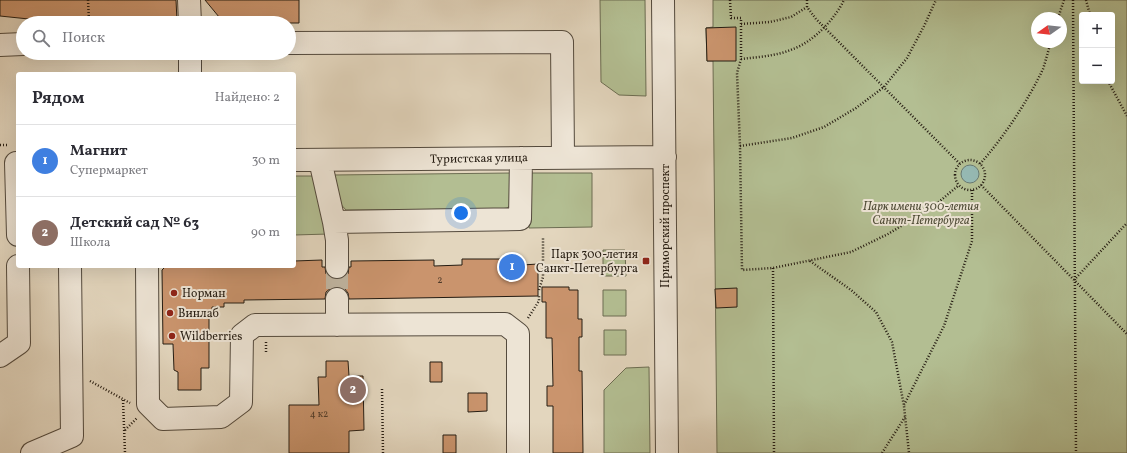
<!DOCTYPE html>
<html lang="ru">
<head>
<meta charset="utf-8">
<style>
	:root { --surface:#fff; --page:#f7f7f7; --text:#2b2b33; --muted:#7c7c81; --line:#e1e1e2; --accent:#8f2418 }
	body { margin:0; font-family:Vollkorn,serif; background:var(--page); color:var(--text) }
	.controls { position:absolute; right:12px; top:12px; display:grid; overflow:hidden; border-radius:4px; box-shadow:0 4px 16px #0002 }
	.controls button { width:36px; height:36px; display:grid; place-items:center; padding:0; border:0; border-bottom:1px solid var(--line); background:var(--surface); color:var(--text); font:20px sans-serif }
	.compass { position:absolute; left:1031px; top:12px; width:36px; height:36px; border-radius:50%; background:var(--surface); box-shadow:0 4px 16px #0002; rotate:255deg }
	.you { position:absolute; left:461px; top:213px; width:14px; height:14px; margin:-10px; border:3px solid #fff; border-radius:50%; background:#1a73e8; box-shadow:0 0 0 6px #1a73e833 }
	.badge { display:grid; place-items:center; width:26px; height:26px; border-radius:50%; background:var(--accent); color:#fff; font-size:13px; font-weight:700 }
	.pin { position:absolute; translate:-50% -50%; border:2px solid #fff; box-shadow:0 1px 4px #0006 }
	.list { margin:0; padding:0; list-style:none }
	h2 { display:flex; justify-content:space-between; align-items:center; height:52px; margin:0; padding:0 16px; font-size:17px }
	h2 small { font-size:13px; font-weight:400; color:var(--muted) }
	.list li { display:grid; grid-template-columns:26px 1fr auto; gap:12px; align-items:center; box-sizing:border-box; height:72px; padding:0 16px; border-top:1px solid var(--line) }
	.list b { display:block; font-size:15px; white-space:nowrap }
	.list p { margin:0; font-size:13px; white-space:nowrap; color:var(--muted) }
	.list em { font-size:13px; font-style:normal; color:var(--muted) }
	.icon { flex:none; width:22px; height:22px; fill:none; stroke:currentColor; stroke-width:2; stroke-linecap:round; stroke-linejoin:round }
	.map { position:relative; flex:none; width:1127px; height:453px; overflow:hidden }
	.search { position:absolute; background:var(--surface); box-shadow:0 4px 16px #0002; left:16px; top:16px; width:280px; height:44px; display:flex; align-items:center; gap:10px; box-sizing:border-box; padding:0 14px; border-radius:22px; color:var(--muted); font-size:15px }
	.panel { position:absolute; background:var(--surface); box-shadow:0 4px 16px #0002; left:16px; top:72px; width:280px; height:196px; border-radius:4px }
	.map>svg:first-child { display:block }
	.green { fill:#b3be92; stroke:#6c6d52; fill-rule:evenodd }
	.water { fill:#95b9b3; stroke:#687a73 }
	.building { fill:#ca946d; stroke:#251c12 }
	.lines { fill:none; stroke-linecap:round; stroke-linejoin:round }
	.minor-tunnel { stroke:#bdb19c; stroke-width:22; stroke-dasharray:22 11; stroke-linecap:butt }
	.minor-casing { stroke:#544a3d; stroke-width:24 }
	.path { stroke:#251c12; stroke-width:2.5; stroke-dasharray:1 2; stroke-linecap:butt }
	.minor { stroke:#ede4d5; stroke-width:22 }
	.poi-dot { fill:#8f2418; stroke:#ede4d5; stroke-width:1.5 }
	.labels { text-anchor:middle; stroke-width:4; stroke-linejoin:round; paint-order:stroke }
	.number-label { font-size:10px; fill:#4e3a29 }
	.street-label { font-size:12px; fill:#251c12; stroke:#ede4d5 }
	.park-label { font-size:12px; font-style:italic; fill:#504d38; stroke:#ede4d5 }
	.poi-label { font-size:12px; fill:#251c12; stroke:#ede4d5; text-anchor:start }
</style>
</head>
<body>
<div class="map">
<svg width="1127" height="453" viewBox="0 0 1127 453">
	<rect width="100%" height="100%" fill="#e3d6be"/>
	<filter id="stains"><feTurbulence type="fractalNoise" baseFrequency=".005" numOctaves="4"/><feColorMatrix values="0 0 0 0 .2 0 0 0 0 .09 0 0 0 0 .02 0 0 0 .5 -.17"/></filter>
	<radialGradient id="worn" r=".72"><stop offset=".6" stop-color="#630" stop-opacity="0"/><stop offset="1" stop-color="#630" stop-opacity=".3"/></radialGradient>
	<path class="green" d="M600,0H645L646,96L619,95L601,82Z
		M713,0H1127V453H717L713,61H707L706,28L713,27ZM1082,15H1112V81H1082ZM1037,18H1061V42H1037Z
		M512,173L511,205L507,208L501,209L346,210L336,199L332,175Z
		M528,173H592V227L529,228Z
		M294,176H317L329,234L294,235Z
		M603,250H625L626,276H603Z
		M603,290H626V316H603Z
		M604,330H626V355H604Z
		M649,367L650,453H604V390L626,368Z"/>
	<path class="water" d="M961 174a9 9 0 1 1 18 0a9 9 0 1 1-18 0Z"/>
	<path class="building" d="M0,0H176L177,21H48L0,16Z
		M205,0H299V23H224Z
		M736,27V61H707L706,28Z
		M462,259H522V265L538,264V296L349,299L348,293L344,288L337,287L331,288L326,292L325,299L244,300V303H224V307H212V316H209V368H201V390H178V372L174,370L173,344H163L162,270L166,266H294V261L322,260V267H325L326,274L331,278L337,279L343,278L348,274L349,267H351V261L434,260V266L462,265Z
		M542,287H569V290H578V319H582V337H579V371H582L583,453H553V406H547V386H553L552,338H546V302H542Z
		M737,288V307L716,308L715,289Z
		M326,361H348L349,376H363L364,430L349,431V453H289V405H319L318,377H326Z
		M430,362H442V382H430Z
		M468,393H487V411L468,412Z
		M443,435H456V453H443Z"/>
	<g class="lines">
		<path class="minor-tunnel" d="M337,267V299"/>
		<defs>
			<path id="minor" d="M189,0L190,23
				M663,0L667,453
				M289,43L562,42L563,158
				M0,45L23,44
				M190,53V74
				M294,160L665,157
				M320,160L334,222L520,219L521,158
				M16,163L18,235
				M334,222L337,240V267
				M147,266L148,404L163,419L221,417L241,402L242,335L255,325L505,324L518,334V453
				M337,325V299
				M0,356L19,343L18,266
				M32,453L72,436L70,266"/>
		</defs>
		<use href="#minor" class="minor-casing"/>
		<path class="path" d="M88,0L89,21
			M730,0L731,18H741V59L737,73L740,146L742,270L773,268L851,252L888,234L934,206L959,185
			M807,0V7L816,19L960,164
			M1073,0L1076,453
			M1086,0L1090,15
			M1058,18L1064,0
			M741,24L770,22L791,17L807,7
			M741,59C758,57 777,56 793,49C813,42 835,19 844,0
			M1108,81L1127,116
			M0,145H7
			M740,146L792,138L824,127L856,108L884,87L907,58L924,26L936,0
			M955 175a15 15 0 1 1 30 0a15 15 0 1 1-30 0Z
			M980,164C1003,138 1028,101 1043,69C1046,60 1048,51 1051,42
			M981,185L1127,334
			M810,261L851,290L876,312L892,342L904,406L909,453
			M773,268L774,453
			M1074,280L1127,223
			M539,290L543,277V238
			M528,318L539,301V296
			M266,342V354
			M90,381L130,403
			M382,389L383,453
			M123,400L125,453
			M904,405L944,326L972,241V189
			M125,430L137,418
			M882,453L905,417"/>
		<use href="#minor" class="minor"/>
	</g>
	<g class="poi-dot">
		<rect x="642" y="257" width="8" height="8" rx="2"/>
		<circle cx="174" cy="293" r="4"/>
		<circle cx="170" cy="313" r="4"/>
		<circle cx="172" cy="336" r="4"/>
	</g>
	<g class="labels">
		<g class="number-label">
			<text x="440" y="283">2</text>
			<text x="319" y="417">4 к2</text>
		</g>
		<g class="street-label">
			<text transform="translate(479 158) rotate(-1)" y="4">Туристская улица</text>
			<text transform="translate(665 226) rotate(-90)" y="4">Приморский проспект</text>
		</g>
		<g class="park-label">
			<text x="921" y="210">Парк имени 300-летия<tspan x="921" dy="14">Санкт-Петербурга</tspan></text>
		</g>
		<g class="poi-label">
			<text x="638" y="258" text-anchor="end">Парк 300-летия<tspan x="638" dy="14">Санкт-Петербурга</tspan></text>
			<text x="182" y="297">Норман</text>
			<text x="178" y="317">Винлаб</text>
			<text x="180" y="340">Wildberries</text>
		</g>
	</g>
	<rect width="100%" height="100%" filter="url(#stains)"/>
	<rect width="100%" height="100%" fill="url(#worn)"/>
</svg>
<div class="controls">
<button>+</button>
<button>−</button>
</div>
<svg class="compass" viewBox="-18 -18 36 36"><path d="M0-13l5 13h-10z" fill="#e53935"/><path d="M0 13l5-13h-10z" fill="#7c7c81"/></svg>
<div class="you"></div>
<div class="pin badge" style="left:512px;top:267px;background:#3f7fe0">1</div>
<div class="pin badge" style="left:353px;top:390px;background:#8d6e63">2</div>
<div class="search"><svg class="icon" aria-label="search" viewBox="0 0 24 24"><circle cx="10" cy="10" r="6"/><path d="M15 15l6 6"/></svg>Поиск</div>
<section class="panel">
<h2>Рядом<small>Найдено: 2</small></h2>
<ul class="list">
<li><span class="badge" style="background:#3f7fe0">1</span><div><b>Магнит</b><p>Супермаркет</p></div><em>30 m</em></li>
<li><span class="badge" style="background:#8d6e63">2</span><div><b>Детский сад № 63</b><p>Школа</p></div><em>90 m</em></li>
</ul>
</section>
</div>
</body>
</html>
